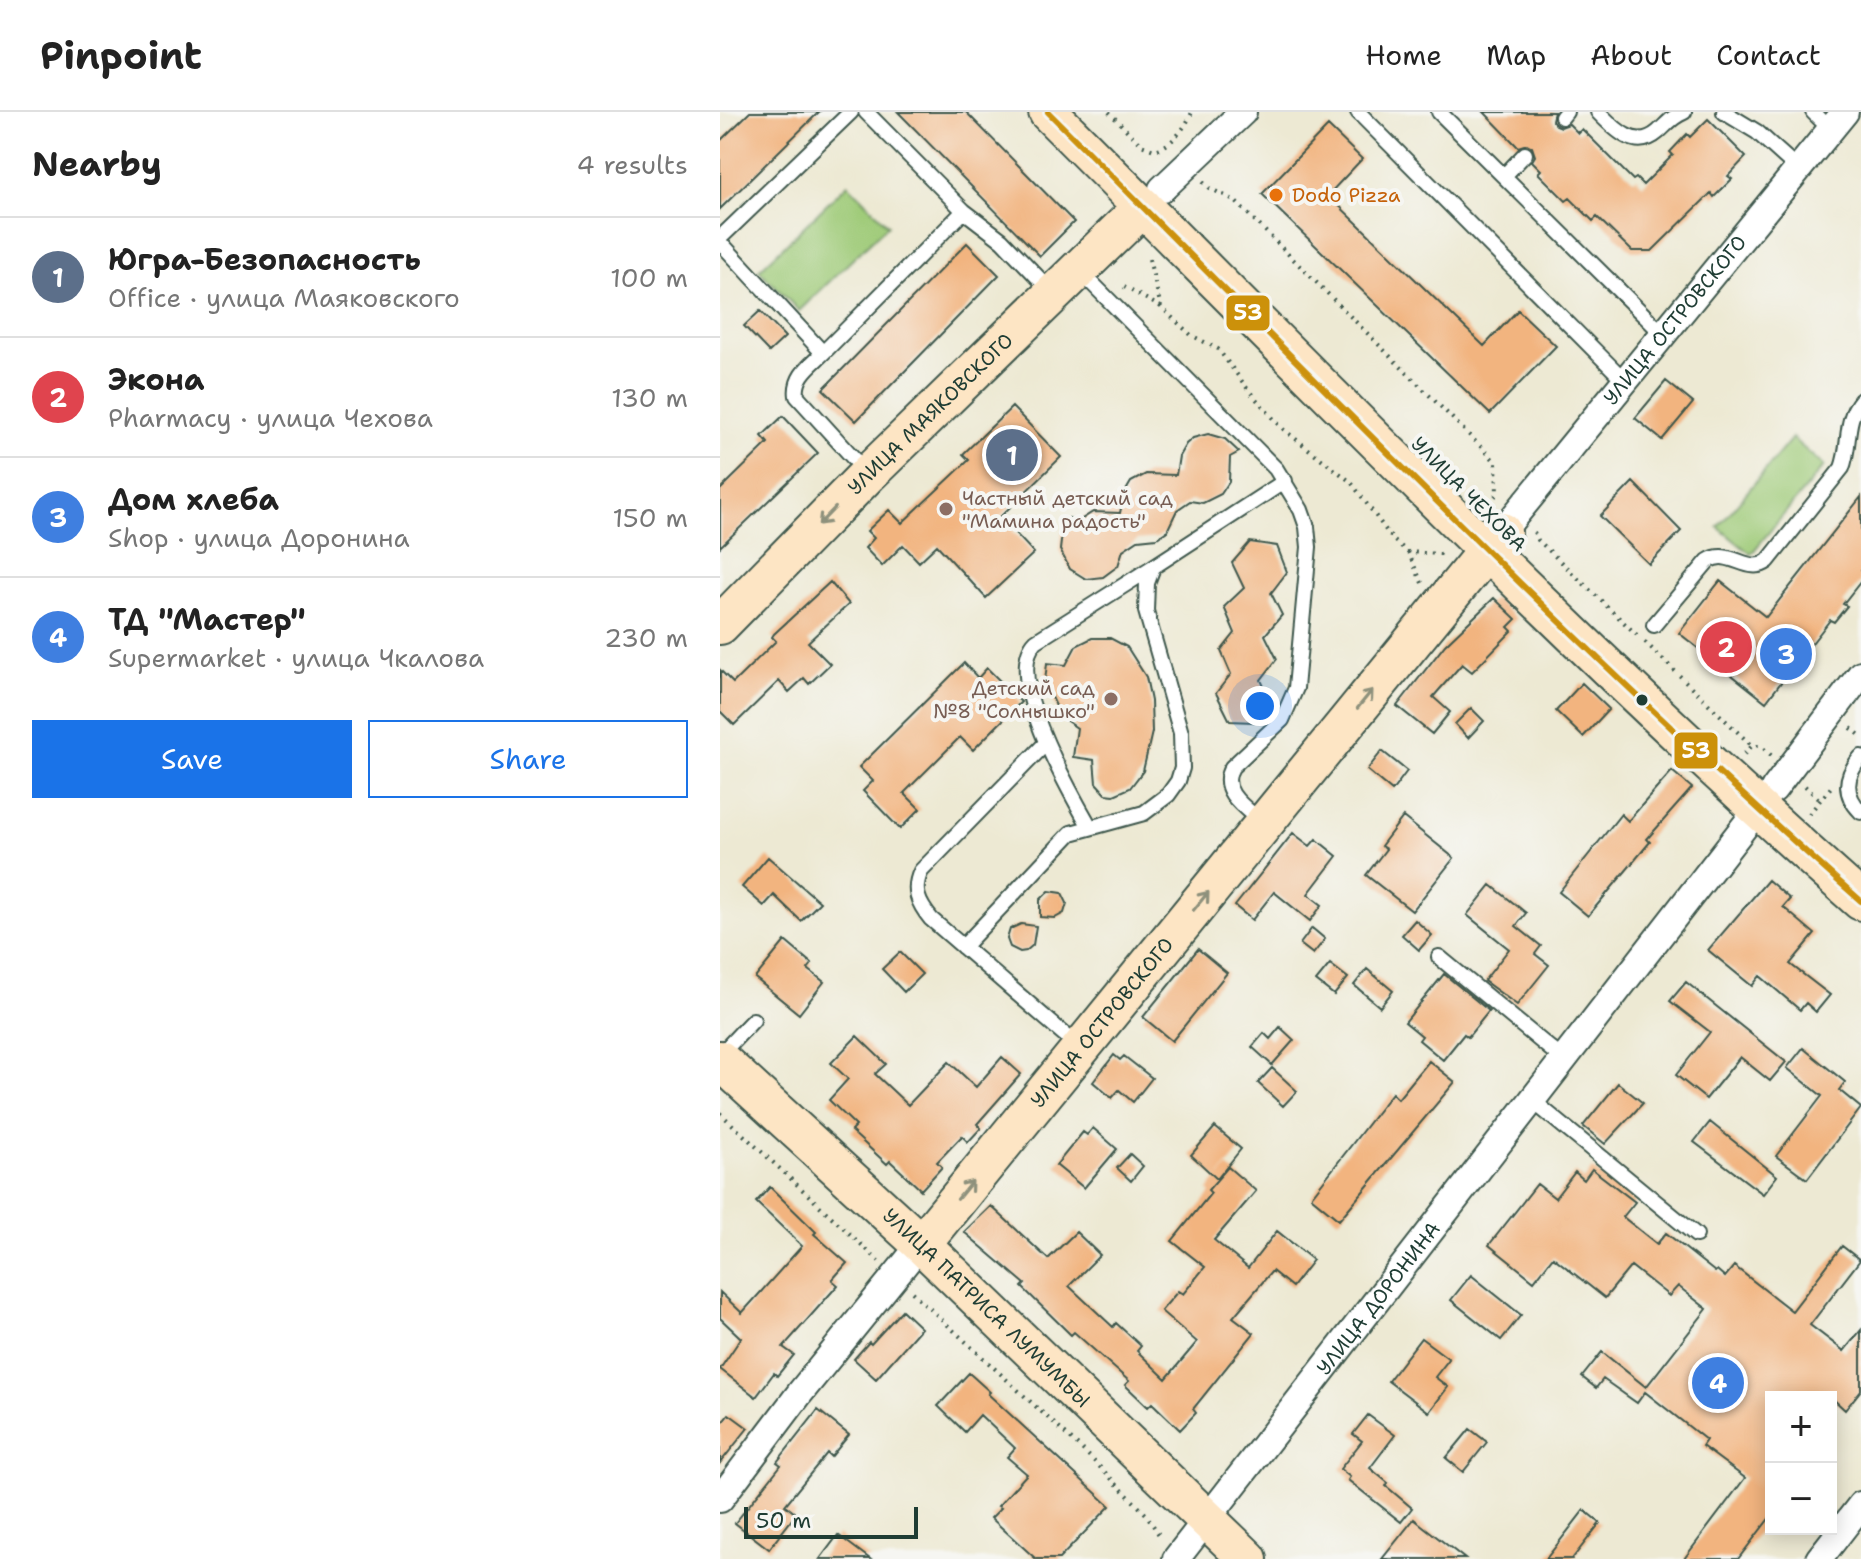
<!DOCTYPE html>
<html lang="en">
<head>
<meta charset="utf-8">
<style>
	:root { --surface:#fff; --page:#f6f6f6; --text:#222; --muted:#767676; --line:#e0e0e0; --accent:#1a73e8 }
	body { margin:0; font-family:"Shantell Sans",sans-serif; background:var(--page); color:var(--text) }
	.controls { position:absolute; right:24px; bottom:24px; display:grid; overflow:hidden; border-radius:0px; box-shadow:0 4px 20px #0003 }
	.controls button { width:72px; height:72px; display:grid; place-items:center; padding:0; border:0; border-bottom:2px solid var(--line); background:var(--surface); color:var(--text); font:40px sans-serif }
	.scale { position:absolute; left:24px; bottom:20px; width:174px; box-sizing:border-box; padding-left:8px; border:4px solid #1f3d34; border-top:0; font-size:22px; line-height:28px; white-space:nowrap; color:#1f3d34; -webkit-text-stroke:6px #f6f6f2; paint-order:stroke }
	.you { position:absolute; left:540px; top:594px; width:28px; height:28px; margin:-20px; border:6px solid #fff; border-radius:50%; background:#1a73e8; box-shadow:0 0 0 12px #1a73e833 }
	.badge { display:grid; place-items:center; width:52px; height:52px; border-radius:50%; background:var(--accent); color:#fff; font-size:26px; font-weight:700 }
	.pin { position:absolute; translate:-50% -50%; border:4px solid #fff; box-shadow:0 2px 8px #0006 }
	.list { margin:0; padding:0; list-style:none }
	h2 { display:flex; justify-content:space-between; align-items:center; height:104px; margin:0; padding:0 32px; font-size:34px }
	h2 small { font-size:26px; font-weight:400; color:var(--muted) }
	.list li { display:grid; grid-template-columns:52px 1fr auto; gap:24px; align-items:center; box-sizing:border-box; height:120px; padding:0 32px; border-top:2px solid var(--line) }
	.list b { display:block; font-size:30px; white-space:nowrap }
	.list p { margin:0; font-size:26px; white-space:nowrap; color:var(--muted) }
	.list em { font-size:26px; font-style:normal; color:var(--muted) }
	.actions { display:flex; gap:16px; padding:24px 32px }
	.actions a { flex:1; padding:18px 0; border:2px solid var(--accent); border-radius:0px; text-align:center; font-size:28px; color:var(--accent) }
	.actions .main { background:var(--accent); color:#fff }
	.map { position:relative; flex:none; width:1141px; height:1447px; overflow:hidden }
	header { display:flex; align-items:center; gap:48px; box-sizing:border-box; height:112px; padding:0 40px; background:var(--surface); border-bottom:2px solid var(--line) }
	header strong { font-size:38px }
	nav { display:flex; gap:44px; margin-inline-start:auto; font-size:28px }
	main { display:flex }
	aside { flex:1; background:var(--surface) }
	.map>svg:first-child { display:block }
	.green { fill:#9eca77; stroke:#5e8456; stroke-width:2 }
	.building { fill:#f2b47f }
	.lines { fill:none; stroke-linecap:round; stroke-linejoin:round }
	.lane-casing { stroke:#3e574c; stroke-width:18 }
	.street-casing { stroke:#3e574c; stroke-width:30 }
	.secondary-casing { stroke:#3e574c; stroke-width:42 }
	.path { stroke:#3e574c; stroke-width:4; stroke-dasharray:2 6; stroke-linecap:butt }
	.lane { stroke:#fff; stroke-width:14 }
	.street { stroke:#fff; stroke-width:26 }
	.secondary { stroke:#fde5c4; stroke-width:38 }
	.bus-1-casing { stroke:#f6f6f2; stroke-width:12 }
	.bus-1 { stroke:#cc910a; stroke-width:6 }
	.oneway { stroke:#8e917c }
	.food-dot { fill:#e8710a; stroke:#f6f6f2; stroke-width:3 }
	.education-dot { fill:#8d6e63; stroke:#f6f6f2; stroke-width:3 }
	.bus-dot { fill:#1f3d34; stroke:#f6f6f2; stroke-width:3 }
	.labels { text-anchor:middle; stroke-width:8; stroke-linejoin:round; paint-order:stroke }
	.food-label { font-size:20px; fill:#c56008; stroke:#f6f6f2; text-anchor:start }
	.street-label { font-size:20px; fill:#1f3d34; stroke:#f6f6f2 }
	.education-label { font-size:20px; fill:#785e54; stroke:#f6f6f2; text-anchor:start }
	.line-badge { stroke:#f6f6f2; stroke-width:3 }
	.badge-label { font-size:22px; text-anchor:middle; font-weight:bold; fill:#fff }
</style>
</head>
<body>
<header>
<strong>Pinpoint</strong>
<nav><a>Home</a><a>Map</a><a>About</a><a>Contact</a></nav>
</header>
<main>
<aside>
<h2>Nearby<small>4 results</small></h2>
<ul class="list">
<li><span class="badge" style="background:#5c6f8a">1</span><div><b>Югра-Безопасность</b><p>Office · улица Маяковского</p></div><em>100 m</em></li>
<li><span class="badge" style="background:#e0444e">2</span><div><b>Экона</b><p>Pharmacy · улица Чехова</p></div><em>130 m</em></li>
<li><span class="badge" style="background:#3f7fe0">3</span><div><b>Дом хлеба</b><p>Shop · улица Доронина</p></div><em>150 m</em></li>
<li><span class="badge" style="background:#3f7fe0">4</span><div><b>ТД &quot;Мастер&quot;</b><p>Supermarket · улица Чкалова</p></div><em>230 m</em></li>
</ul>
<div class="actions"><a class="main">Save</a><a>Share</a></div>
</aside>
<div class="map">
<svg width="1141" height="1447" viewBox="0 0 1141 1447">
	<rect width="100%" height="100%" fill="#f6f6f2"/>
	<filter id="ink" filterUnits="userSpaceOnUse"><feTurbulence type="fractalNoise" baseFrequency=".0125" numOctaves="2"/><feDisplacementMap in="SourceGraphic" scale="16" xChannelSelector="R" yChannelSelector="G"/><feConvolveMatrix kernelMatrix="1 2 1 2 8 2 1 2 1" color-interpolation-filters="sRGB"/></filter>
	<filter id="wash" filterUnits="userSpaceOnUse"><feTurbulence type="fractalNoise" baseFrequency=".006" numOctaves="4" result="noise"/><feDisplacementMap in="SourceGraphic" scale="32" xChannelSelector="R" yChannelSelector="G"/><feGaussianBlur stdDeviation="1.8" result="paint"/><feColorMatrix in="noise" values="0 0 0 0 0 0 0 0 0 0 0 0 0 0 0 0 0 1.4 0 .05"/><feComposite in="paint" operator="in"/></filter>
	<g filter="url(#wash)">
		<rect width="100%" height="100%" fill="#ede9d3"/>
		<path class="green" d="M128,72L168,113L79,199L39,158Z
			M1072,326L1104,354L1031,442L998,415Z"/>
		<g id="blocks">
			<path class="building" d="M30,0H99L0,97V29Z
				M178,0H246L354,110L320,144Z
				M764,0H834L832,8L836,13L841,15L849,12L858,21L862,17L913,68L916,66L923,73L953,43L950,40L967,22L970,25L988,7L1026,45L1008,64L1012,67L994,85L991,81L932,139H912L877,105L873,109L850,86L846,89L818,61L821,58L812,49L815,44L812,35L807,32L798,35Z
				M608,14L642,47L608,83L764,234L798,198L836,234L770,302L542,82Z
				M247,131L279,163L136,309L103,277Z
				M40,199L65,225L49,240L24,214Z
				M946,269L973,291L942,328L915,306Z
				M292,295L341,345L280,405L314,441L266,486L217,433L199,450L183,433L162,454L145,436L154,426L147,419L169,398L182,411L249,348L243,342Z
				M63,304L98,341L0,435V378L48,331L42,324Z
				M488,322L505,327L519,340L510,345L509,370L501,382L483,391L470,389L457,398L447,419L437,426L418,428L403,438L398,454L383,465L366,467L350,457L340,438L342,421L349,406L357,410L373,400L400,401L404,382L411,370L426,362L456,363L459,344L466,332L473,326Z
				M913,370L961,419L929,452L880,404Z
				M1141,385V469L1123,492L1127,494L1114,510L1110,508L1086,539L1091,543L1077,560L1072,556L1046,590L959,521L1000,469L1046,505Z
				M530,430L557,434L567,460L551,481L562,503L545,523L557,547L541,568L551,590L534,610L510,609L496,581L511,562L501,539L515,521L504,495L524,476L512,451Z
				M110,470L129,492L88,530L110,552L89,572L84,566L69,580L59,569L14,613L0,599V558L13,571L56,529L52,525L54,522Z
				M774,486L796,507L788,515L792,519L752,560L742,552L713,585L730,600L712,622L677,594L725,533Z
				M372,526H390L407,535L426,565L431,589L432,620L423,659L410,676L394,683L386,682L376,671L374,648L353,645L357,616L341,605L325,570L327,551L346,553L356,534Z
				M244,551L258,566L267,556L301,590L253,638L240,625L184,681L200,697L180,717L143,679L153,669L139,655Z
				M862,571L889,597L863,625L836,599Z
				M751,596L764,609L748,626L735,612Z
				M662,639L687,659L672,679L647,658Z
				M952,659L972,676L927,727L930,730L868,804L839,780L901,702L908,709Z
				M683,705L734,746L692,799L646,763L666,737L661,734Z
				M573,721L590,734L596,727L617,744L588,782L602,793L590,809L554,780L532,808L515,794Z
				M48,745L100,790L81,809L54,783L44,794L22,775Z
				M1048,768L1070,787L1063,795L1095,822L1070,852L1110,883L1096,900L1086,891L1080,898L1040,864L1032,874L988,838Z
				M771,773L806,801L796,814L821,834L815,842L829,853L797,893L764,869L789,837L747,803Z
				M329,779L342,781L347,791L344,801L335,806L320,805V788Z
				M695,808L712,823L699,838L682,823Z
				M301,812L316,814L313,833L306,839L300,840L290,835L287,827L290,817Z
				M592,816L605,827L593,842L580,832Z
				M65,829L92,852L88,857L104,870L79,902L35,866Z
				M478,837L507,861L452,929L423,905Z
				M180,840L202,862L184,880L162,857Z
				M610,852L628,866L614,883L596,869Z
				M647,857L673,879L660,895L634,873Z
				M724,862L769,899L748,925L744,922L723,948L699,928L702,924L685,910Z
				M966,870L1066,950L1050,969L1020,945L986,987L956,963L990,920L950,889Z
				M560,915L574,928L552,953L532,935L544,921L550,927Z
				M137,924L166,952L155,962L188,993L229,950L256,975L282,945L301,962L257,1012L261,1016L248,1030L242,1024L217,1050L222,1055L201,1078L170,1049L167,1052L131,1019L136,1014L109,988L128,967L111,951Z
				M1083,936L1125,970L1119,978L1141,996L1087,1067L1056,1044L1102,984L1067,956Z
				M394,943L400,948L404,944L432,966L413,990L399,978L392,986L373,970Z
				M709,949L735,970L619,1108L591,1085L672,981L678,987Z
				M552,956L577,979L563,994L538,971Z
				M898,971L923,991L885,1032L863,1014Z
				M990,1010L1057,1064L1043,1082L974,1030Z
				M495,1015L521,1037L497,1067L471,1043Z
				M373,1016L397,1037L364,1076L336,1053L363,1020L367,1023Z
				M410,1042L423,1054L411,1069L397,1056Z
				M508,1055L536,1079L494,1128L528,1156L557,1119L593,1148L572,1175L552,1159L513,1205L534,1221L473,1297L476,1301L460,1318L432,1291L428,1295L405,1273L409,1269L354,1220L351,1223L302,1175L305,1172L244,1120L271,1094L328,1147L356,1120L380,1143L349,1174L393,1215L396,1211L421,1234L417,1239L446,1267L477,1230L441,1199L458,1179L463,1182L485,1155L452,1129L491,1081L488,1078Z
				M872,1057L915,1090L903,1105L937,1132L946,1121L995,1160L997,1158L1005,1165L1014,1154L1072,1199L1122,1134L1140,1148L1090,1213L1124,1239L1141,1218V1278L1125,1298L1111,1285H1051V1404L1018,1447H964L1025,1366L982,1334L986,1328L925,1280L917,1291L883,1267L876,1276L862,1265L882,1240L926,1275L987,1197L958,1174L949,1184L911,1154L885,1186L833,1145L814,1169L769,1133L817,1072L835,1086L855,1060L864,1068Z
				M50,1075L96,1120L94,1122L127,1151L112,1168L118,1173L63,1235L74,1243L57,1264L54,1261L36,1285L0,1257L21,1226L0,1206V1180L22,1201L82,1134L36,1090Z
				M751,1163L801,1203L781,1228L731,1188Z
				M182,1198L201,1216L156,1267L134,1247L149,1230L151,1232Z
				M701,1226L729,1247L715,1265L728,1275L709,1300L668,1269Z
				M249,1261L270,1280L268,1282L390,1394L339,1447H316L271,1406L281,1396L278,1394L307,1362L287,1345L295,1336L260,1303L245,1320L218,1294Z
				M98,1298L129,1323L111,1345L107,1341L65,1393L76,1402L49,1437L15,1411L61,1353L57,1350Z
				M9,1302L28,1316L0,1351V1313Z
				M648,1303L675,1323L650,1356L668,1371L666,1374L692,1396L681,1410L628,1368L630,1365L620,1357L642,1329L633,1322Z
				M750,1317L767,1330L743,1360L726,1346Z
				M864,1398L880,1411L852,1447H826Z
				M694,1407L745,1447H662Z
				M118,1423L150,1447H100Z"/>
		</g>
	</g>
	<g filter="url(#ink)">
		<use href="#blocks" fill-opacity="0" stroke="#3e574c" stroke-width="2"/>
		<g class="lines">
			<defs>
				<path id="lane" d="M146,0L244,99L282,128L332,180
					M638,0L904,268
					M719,0L942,221
					M878,0C894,16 915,40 938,20C947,12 953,4 964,0
					M1004,0L1037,20L1077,56
					M1093,0L1110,17
					M842,5L846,0
					M784,64L805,42
					M0,126L131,0
					M0,130L103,241C91,253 74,264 77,284L148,362
					M360,159L556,357L581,398L587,415L589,435L576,576L562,608L512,655C497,679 527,697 543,711
					M103,241L244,99
					M934,513L988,449C1010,435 1028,464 1048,449L1122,356C1131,333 1124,308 1141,288
					M326,631L201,759C192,778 198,791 211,807L359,935
					M1141,645C1125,664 1123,682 1141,700
					M370,715C350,680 282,563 316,529L433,455
					M243,835L351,721L424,701L448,683L458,669L462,656L461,621L426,499L427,471L433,455L565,369
					M719,845L844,948
					M0,943L33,908
					M813,989L976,1123"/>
				<g id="street">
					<path d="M442,77L523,0"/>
					<path id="s1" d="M784,417L1125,0"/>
					<path d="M1054,677L1141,562"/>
					<path d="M0,1387L80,1281L201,1132"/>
					<path id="s2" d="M456,1447L1038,697"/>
					<path d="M1099,1447L1141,1393"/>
				</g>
				<g id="secondary">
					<path d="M328,0C595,267 858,539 1141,789"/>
					<path id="s3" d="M0,513L148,362L423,95"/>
					<path id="s4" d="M0,948L201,1132L528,1447"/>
					<path id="s5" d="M201,1132L782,420"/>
				</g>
			</defs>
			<use href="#lane" class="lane-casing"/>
			<use href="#street" class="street-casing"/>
			<use href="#secondary" class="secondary-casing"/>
			<path class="path" d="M389,0L421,33L434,38C451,35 466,15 472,0
				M483,70L489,76L514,88L776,350L777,382L768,392
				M429,147L441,195L471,223L498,237L530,280L563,317L631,370L673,428L688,440L720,442L723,439
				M404,175L441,195
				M814,420L818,428L918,524
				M688,440L702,471
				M925,530L1032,634
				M1131,616L1141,624
				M1024,642L1032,634H1041L1052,644
				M1085,674L1100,688
				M1089,702L1111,675
				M0,1001L159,1149
				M192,1180L367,1342L426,1402L441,1426"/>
			<use href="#lane" class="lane"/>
			<use href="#street" class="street"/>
			<use href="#secondary" class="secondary"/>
			<defs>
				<path id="bus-1" d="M328,0C595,267 858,539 1141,789"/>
			</defs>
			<use href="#bus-1" class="bus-1-casing"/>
			<use href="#bus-1" class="bus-1"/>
		</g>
		<defs><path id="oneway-shaft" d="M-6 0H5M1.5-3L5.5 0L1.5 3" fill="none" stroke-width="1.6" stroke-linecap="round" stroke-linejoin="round" transform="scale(2)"/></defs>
		<g class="oneway">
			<use href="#oneway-shaft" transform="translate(107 404) rotate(134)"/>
			<use href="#oneway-shaft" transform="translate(645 587) rotate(-51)"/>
			<use href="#oneway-shaft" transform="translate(481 789) rotate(-51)"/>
			<use href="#oneway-shaft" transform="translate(245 1078) rotate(-51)"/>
		</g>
	</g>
	<circle class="food-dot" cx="556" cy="83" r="8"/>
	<g class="education-dot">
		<circle cx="226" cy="397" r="8"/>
		<circle cx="391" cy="587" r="8"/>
	</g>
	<circle class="bus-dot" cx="922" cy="588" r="7"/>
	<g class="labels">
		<g class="food-label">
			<text x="572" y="90">Dodo Pizza</text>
		</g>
		<g class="street-label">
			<text dy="7" stroke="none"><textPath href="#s1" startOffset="270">УЛИЦА ОСТРОВСКОГО</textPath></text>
			<text dy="7" stroke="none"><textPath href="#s3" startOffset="298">УЛИЦА МАЯКОВСКОГО</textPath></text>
			<text transform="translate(749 382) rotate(45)" y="7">УЛИЦА ЧЕХОВА</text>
			<text dy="7" stroke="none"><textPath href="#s5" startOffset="286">УЛИЦА ОСТРОВСКОГО</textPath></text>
			<text dy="7" stroke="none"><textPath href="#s2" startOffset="330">УЛИЦА ДОРОНИНА</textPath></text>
			<text dy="7" stroke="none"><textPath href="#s4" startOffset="364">УЛИЦА ПАТРИСА ЛУМУМБЫ</textPath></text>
		</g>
		<g class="education-label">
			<text x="242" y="393">Частный детский сад<tspan x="242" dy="23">"Мамина радость"</tspan></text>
			<text x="375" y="583" text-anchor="end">Детский сад<tspan x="375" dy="23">№8 "Солнышко"</tspan></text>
		</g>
	</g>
	<g class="line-badge">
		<rect x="505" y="182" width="46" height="38" rx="8" fill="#cc910a"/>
		<rect x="953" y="619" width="46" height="39" rx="8" fill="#cc910a"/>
	</g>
	<g class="badge-label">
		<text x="528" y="208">53</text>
		<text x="976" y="646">53</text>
	</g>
</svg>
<div class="controls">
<button>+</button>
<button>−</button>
</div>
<div class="scale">50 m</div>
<div class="you"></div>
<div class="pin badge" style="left:292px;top:343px;background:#5c6f8a">1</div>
<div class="pin badge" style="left:1006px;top:535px;background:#e0444e">2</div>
<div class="pin badge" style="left:1066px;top:542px;background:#3f7fe0">3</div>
<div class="pin badge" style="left:998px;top:1271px;background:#3f7fe0">4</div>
</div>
</main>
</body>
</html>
